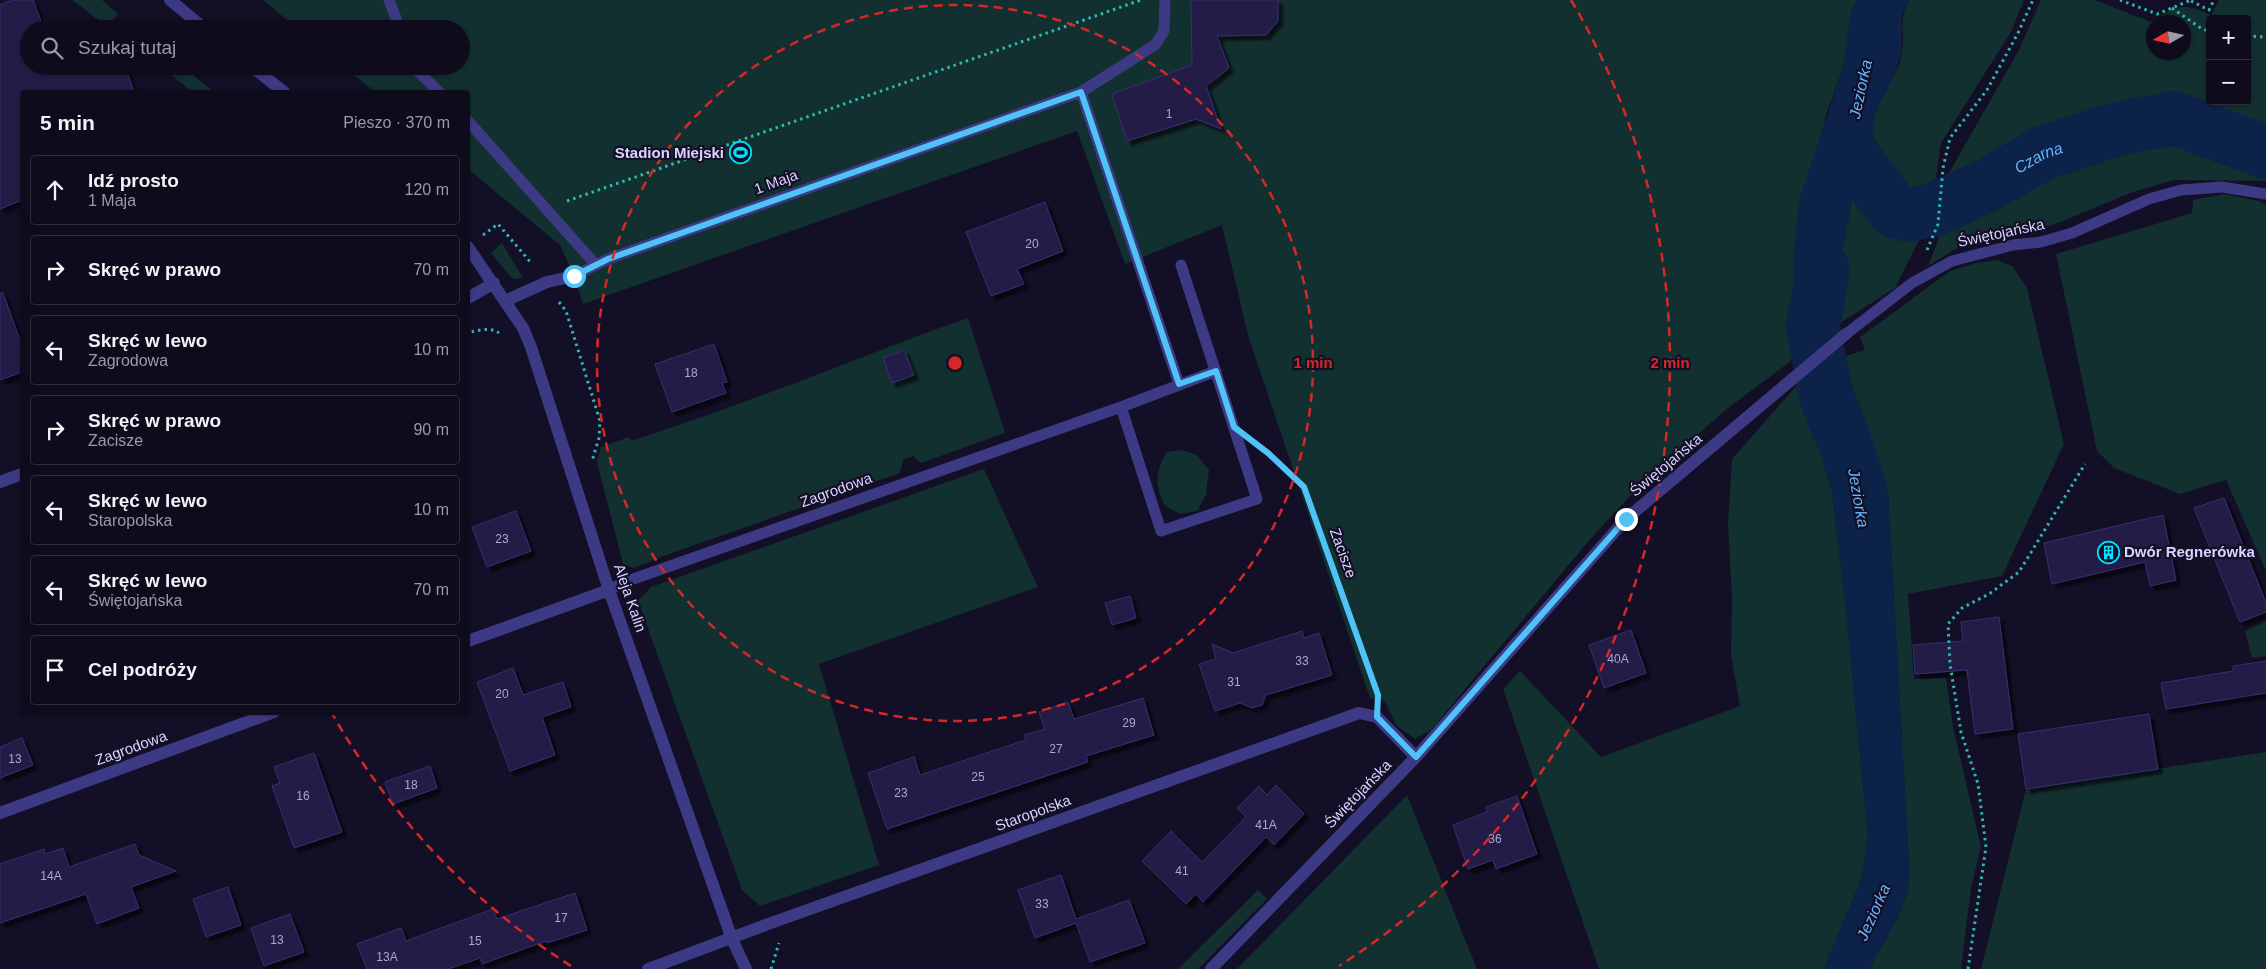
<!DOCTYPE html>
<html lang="pl">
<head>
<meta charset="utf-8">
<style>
	:root { --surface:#0e0b1c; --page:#171425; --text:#f1f3f6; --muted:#9b9ba3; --line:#2e2b3b }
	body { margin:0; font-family:Helvetica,sans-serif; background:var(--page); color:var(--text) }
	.controls { position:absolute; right:15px; top:15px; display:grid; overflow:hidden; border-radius:5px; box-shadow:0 1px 4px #0004 }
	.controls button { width:45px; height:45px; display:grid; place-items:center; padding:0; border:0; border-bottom:1px solid var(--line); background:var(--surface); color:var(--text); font:25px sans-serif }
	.compass { position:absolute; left:2146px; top:15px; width:45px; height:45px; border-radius:50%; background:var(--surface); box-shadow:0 1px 4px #0004; rotate:261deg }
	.stop { position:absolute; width:15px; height:15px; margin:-11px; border:4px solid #4fc3f7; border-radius:50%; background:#fff }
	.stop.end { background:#4fc3f7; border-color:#fff; box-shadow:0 1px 5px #0008 }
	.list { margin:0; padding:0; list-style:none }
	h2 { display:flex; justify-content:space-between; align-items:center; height:65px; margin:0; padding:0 20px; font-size:21px }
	h2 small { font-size:16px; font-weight:400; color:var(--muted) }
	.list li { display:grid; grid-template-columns:32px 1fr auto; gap:15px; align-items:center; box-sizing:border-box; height:70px; margin:0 10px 10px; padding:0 10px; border:1px solid var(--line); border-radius:5px }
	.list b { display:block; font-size:19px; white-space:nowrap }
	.list p { margin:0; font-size:16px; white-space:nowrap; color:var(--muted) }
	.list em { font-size:16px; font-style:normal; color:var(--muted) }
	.icon { flex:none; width:28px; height:28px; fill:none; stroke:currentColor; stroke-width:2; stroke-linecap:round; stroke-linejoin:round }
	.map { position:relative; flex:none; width:2266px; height:969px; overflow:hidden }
	.search { position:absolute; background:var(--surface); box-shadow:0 1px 4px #0004; left:20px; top:20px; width:450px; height:55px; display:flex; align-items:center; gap:12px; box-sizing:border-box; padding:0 18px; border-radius:28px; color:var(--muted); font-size:19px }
	.panel { position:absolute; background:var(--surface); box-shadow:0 1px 4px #0004; left:20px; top:90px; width:450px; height:625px; border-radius:5px }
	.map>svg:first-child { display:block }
	.green { fill:#12302f; fill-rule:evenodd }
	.water { fill:#0c2248 }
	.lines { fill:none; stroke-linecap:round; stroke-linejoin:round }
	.river { stroke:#0c2248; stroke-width:54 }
	.building { fill:#241b47; stroke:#3b2d73; filter:url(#shadow) }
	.path { stroke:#2fb8b0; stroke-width:3; stroke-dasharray:2.5 4; stroke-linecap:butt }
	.lane { stroke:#3d3a85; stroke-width:11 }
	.street { stroke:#3d3a85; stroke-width:12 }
	.route { stroke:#4fc3f7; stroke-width:6 }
	.ring { fill:none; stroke:#d62828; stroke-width:2.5; stroke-dasharray:9 6 }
	.labels { text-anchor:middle; stroke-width:4.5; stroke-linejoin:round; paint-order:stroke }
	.number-label { font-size:12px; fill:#aca6d1 }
	.poi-label { font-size:15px; font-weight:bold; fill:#d9d4ff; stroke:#130f26; text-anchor:end }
	.street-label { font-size:15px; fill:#d9d4ff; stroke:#130f26 }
	.water-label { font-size:16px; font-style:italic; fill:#62b6ff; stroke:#130f26 }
	.centre { fill:#d62828; stroke:#130f26; stroke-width:2.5 }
	.ring-label { font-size:15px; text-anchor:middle; font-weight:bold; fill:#d62828; stroke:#130f26; stroke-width:4.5; stroke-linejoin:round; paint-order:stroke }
</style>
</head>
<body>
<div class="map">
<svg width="2266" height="969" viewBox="0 0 2266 969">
	<defs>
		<filter id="shadow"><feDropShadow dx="4.5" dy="4.5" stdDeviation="1" flood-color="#0009"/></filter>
	</defs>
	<rect width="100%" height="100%" fill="#130f26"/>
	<path class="green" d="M72,0H102L118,14L108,27Z
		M263,0H1857L1851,14L1843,68L1826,115L1793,263L1803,352L1728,408L1642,483L1592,537L1431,730L1415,739L1396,725L1385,701L1370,698L1248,335L1222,225L1125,264L1077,131L583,304L574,276L560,245L468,169V92H375L343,66H461V29H298Z
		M1909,0H2024L2011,32L1941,143L1932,204L1900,202C1879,181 1864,140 1876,111C1884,91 1899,73 1902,52C1906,29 1897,24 1909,0Z
		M2041,0H2095L2151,22C2177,5 2182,2 2211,15L2219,0H2266V181L2173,180L2130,193L2058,223L2017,236L1995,237L1959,247L1928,266L1941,233L1946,212L1963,208L1995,194L2040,166L2111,136L2159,127L2183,131L2229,151L2228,128L2203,113L2165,107L2083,125L2011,154L1983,174L1971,187L1947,199L1949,173L2018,52ZM2210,19H2247V101H2210ZM2154,22H2184V52H2154Z
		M159,66H182L214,92H193Z
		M1856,180C1868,195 1885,226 1908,223C1916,222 1924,219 1931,217L1895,288L1837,325L1842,252Z
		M2224,194L2259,201L2266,205V571L2226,480L2180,494L2114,468L2097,451L2056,254L2192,213L2193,200Z
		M502,243L523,278L514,279L510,276L491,253Z
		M1998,260L2012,266L2027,288L2064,444L2002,576L1908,594L1914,679L1946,678L1953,727L1981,847L1971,888L1961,969H1869L1896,921L1908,890L1909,865L1888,493L1842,357L1865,350L1860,337L1950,271L1976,263Z
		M968,318L1005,433L921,463L913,456L903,460L900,473L666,555L634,568L623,564L597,462L601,447L629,437L631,441C673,427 715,413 757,397C828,372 897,342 968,318Z
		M1799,383L1832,491L1845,599L1868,837L1861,880L1824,969H1599L1503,689L1520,671L1601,757L1740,706L1731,655L1732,598L1728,525L1732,459Z
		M1182,450L1197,455L1209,470L1206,495L1197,511L1180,514L1165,506C1155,484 1154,474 1167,452Z
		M984,469L1038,587L819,664L879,865L760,906L742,890L638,601L651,587Z
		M2266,621V656L2252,658L2245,631Z
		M2266,752V969H1981L2026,789Z
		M1407,795L1477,969H1237Z
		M1258,890L1267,899L1198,969H1178Z"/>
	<path class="water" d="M1857,0H1909L1902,15V52L1893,77L1875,113L1871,148L1856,180L1842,252L1837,325L1803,352L1793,263L1799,200L1843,68L1851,14Z
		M1842,357C1857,402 1878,446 1888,493L1909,865L1908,890L1896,921L1869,969H1824L1861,880L1868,837L1845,599L1832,491L1799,383Z"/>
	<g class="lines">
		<g class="river">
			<path id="s1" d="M1846,146L1894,211L1908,215L1933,210L1986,186L2043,153L2117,129L2174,118L2266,152"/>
			<path d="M1823,269L1813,326L1826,397L1843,439"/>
		</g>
	</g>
	<path class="building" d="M13,0H33L44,29H29V66H125L134,92H22V200L0,209V5Z
		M1191,0H1278V21L1266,35L1217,36L1229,68L1206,86L1221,129L1196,119L1127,141L1112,94L1192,65Z
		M1045,202L1063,251L1017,269L1024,284L991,296L966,232Z
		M0,293H3L22,346V372L0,380Z
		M714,344L727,382L722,383L726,393L672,412L655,364Z
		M904,350L914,375L892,383L883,358Z
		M2224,498L2266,603V612L2240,622L2194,508Z
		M516,511L531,551L487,567L472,527Z
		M2163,515L2176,580L2150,586L2145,562L2052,584L2044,543Z
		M1130,596L1136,618L1112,625L1105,603Z
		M1999,617L2013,729L1975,734L1967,670L1915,674L1913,645L1963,641L1961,622Z
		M1631,630L1646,673L1604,688L1589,645Z
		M1302,631L1304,638L1319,633L1332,675L1266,695L1262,705L1252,708L1240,703L1215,711L1199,664L1216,659L1212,644L1233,653Z
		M2266,661V693L2166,709L2161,683L2233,671V666Z
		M513,668L523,695L563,682L571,707L542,717L555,755L510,771L477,682Z
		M1143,698L1154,735L1086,756L1088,762L887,829L868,773L914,757L920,775L1026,740L1024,735L1045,729L1039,712L1068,702L1074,719Z
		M2149,714L2158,769L2026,789L2018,734Z
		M22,738L33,765L0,778V747Z
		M314,753L342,832L294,848L272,786L280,783L274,767Z
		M430,766L437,788L393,804L385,782Z
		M1276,785L1304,814L1274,845L1266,837L1203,902L1196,894L1186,904L1142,861L1171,831L1202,862L1246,817L1237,808L1259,786L1267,795Z
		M1517,796L1537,854L1496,869L1493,860L1468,869L1453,825L1487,812L1486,807Z
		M135,844L139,855L176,871L131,887L139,908L97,924L86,894L0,923V864L44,849L45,854L63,848L69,867Z
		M1061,875L1076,919L1129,900L1145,943L1090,962L1076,923L1035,938L1018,890Z
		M228,887L241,925L206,937L193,899Z
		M575,893L587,930L547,943L546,941L482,964L480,958L448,969H367L357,944L401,928L406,941L493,909L497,919Z
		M290,914L304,952L264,966L251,928Z"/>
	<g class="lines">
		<path class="path" d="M2120,0L2157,14L2191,0
			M2191,1L2209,10L2214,0
			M2172,8L2202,29L2210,31
			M2247,36L2266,37
			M567,201L1141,0
			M483,235L498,224L532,264
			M1927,250L1938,224L1943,168L1950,138L1987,90L2018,33L2033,0
			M559,302L566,311L600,421L599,438L592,461
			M468,327L471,332C480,330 491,327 499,333
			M1263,449L1304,487L1378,694
			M771,969L779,943
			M1968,969L1986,847L1978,784L1961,732L1950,664L1948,624L1962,608L1989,594L2019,572L2085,464"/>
		<path class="lane" d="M389,0L400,29
			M413,66L439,92
			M1081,92L1155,45L1164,31L1165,0
			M468,121L596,265
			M574,276L608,259L1081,92L1179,384
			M1846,334L1912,283L1952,261L2013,245L2041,242L2072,233L2149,199L2181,190L2222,187L2266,194
			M1121,407L1161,531L1257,499L1181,265
			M609,590L622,583L1121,407L1216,371"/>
		<path class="street" d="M170,0L205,29
			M251,66L284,92
			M468,247L523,328L531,347L609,590L732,939L746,969
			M468,298L494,283
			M505,301L547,282L574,276
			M0,482L22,474
			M468,641L609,590
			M0,813L274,712
			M648,969L771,923L1359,713L1377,717L1416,757
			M1211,969L1416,757L1626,519L1846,334"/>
	</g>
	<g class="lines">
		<path class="route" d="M574,276L608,259L1081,92L1179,384L1216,371L1234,427L1268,453L1304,487L1378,695L1377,717L1416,757L1626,519"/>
	</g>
	<g class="ring">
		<circle cx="955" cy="363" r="358"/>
		<path d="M571 966A715 715 0 0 1 333 715M1571 0A715 715 0 0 1 1339 966"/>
	</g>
	<defs>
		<symbol id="stadium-ring" viewBox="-11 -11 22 22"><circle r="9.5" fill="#130f26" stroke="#00e5ff" stroke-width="1.5"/><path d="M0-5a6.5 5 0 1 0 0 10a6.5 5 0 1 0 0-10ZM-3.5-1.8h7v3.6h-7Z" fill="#00e5ff"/></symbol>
		<symbol id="building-ring" viewBox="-11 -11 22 22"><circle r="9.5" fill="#130f26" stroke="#00e5ff" stroke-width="1.5"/><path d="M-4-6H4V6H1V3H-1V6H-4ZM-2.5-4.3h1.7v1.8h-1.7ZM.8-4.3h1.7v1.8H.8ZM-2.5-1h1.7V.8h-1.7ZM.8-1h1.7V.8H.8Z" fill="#00e5ff"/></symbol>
	</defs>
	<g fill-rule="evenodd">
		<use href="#stadium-ring" x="728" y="140" width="25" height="25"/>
		<use href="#building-ring" x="2096" y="540" width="25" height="25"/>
	</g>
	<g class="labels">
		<g class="number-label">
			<text x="1169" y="118">1</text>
			<text x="1032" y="248">20</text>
			<text x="691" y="377">18</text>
			<text x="502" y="543">23</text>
			<text x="1618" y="663">40A</text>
			<text x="1302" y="665">33</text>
			<text x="1234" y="686">31</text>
			<text x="502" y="698">20</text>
			<text x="1129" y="727">29</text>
			<text x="1056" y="753">27</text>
			<text x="15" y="763">13</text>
			<text x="978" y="781">25</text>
			<text x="411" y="789">18</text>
			<text x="901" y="797">23</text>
			<text x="303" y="800">16</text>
			<text x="1266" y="829">41A</text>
			<text x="1495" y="843">36</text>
			<text x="1182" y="875">41</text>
			<text x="51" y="880">14A</text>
			<text x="1042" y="908">33</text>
			<text x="561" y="922">17</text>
			<text x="277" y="944">13</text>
			<text x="475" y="945">15</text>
			<text x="387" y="961">13A</text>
		</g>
		<g class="poi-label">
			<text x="724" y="158">Stadion Miejski</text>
			<text x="2124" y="557" text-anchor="start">Dwór Regnerówka</text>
		</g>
		<g class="street-label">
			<text transform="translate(776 182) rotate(-20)" y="5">1 Maja</text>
			<text transform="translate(2001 233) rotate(-12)" y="5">Świętojańska</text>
			<text transform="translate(1666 465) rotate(-40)" y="5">Świętojańska</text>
			<text transform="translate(836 490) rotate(-20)" y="5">Zagrodowa</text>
			<text transform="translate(1343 553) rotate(70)" y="5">Zacisze</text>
			<text transform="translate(630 598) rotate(71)" y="5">Aleja Kalin</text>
			<text transform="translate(131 748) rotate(-20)" y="5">Zagrodowa</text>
			<text transform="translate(1358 794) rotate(-46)" y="5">Świętojańska</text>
			<text transform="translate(1033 813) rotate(-20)" y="5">Staropolska</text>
		</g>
		<g class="water-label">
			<text transform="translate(1860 89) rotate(-78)" y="6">Jeziorka</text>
			<text dy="6" stroke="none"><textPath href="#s1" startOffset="239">Czarna</textPath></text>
			<text transform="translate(1859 498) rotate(80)" y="6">Jeziorka</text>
			<text transform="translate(1873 912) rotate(-66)" y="6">Jeziorka</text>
		</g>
	</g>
	<circle cx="955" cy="363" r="8" class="centre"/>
	<g class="ring-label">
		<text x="1313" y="368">1 min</text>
		<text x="1670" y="368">2 min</text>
	</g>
</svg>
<div class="controls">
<button>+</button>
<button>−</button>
</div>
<svg class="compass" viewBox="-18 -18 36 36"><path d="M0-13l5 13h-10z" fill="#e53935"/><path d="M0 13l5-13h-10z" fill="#9b9ba3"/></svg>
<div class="stop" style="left:574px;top:276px"></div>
<div class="stop end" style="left:1626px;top:519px"></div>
<div class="search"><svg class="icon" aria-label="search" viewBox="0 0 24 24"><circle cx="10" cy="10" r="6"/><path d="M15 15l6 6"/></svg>Szukaj tutaj</div>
<section class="panel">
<h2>5 min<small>Pieszo · 370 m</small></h2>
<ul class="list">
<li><svg class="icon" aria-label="ahead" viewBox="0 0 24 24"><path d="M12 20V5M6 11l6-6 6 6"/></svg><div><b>Idź prosto</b><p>1 Maja</p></div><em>120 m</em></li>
<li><svg class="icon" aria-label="right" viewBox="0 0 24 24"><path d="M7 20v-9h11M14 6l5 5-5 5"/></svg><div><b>Skręć w prawo</b></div><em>70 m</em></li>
<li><svg class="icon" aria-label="left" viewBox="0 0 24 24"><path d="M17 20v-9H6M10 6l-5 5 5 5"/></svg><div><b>Skręć w lewo</b><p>Zagrodowa</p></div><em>10 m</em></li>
<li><svg class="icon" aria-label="right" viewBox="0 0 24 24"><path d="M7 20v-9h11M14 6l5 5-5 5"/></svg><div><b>Skręć w prawo</b><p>Zacisze</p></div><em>90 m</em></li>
<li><svg class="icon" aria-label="left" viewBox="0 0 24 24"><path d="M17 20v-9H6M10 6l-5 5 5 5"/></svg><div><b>Skręć w lewo</b><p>Staropolska</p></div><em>10 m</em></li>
<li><svg class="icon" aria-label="left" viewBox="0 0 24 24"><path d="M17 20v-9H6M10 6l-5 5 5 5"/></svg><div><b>Skręć w lewo</b><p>Świętojańska</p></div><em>70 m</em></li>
<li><svg class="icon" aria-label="arrive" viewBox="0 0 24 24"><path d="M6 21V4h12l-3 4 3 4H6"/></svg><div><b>Cel podróży</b></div></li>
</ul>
</section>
</div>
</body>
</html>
